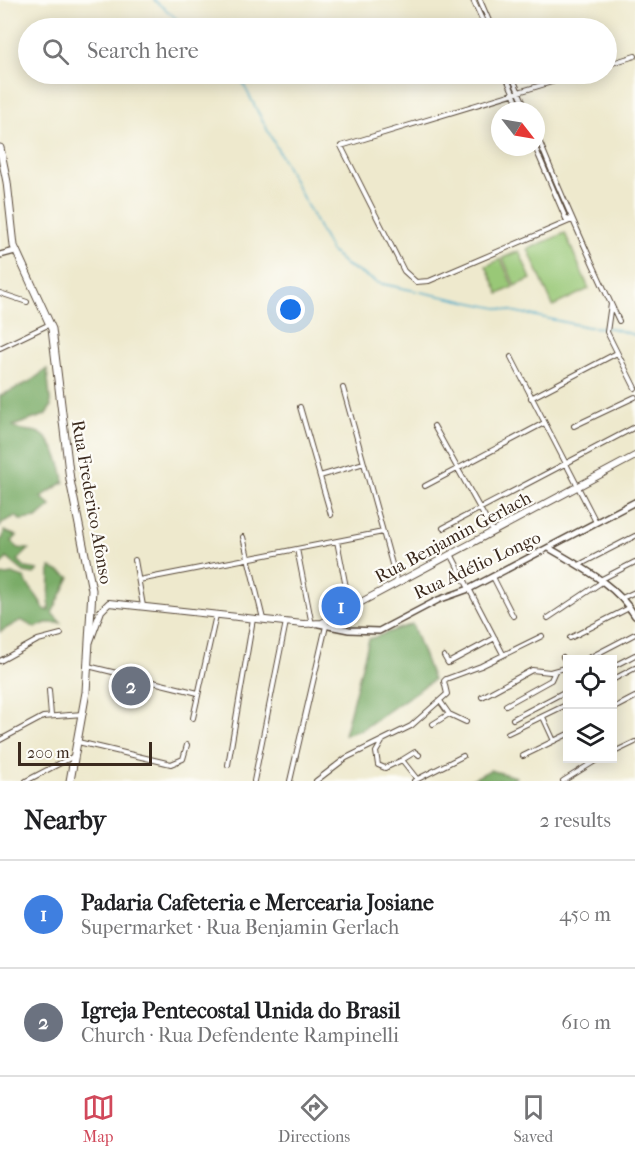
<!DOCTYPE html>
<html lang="en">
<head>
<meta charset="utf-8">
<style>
	:root { --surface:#fff; --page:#f6f6f6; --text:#202124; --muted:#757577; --line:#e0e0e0; --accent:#d1495b }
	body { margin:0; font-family:"IM FELL French Canon",serif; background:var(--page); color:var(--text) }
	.controls { position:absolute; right:18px; bottom:18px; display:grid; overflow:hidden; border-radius:0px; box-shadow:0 3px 15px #0003 }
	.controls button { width:54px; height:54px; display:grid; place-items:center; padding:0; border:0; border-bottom:2px solid var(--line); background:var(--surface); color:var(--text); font:30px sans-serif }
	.compass { position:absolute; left:491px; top:102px; width:54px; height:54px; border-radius:50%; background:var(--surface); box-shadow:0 3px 15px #0003; rotate:121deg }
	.scale { position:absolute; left:18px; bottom:15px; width:134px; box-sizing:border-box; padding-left:6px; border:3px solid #3b2a1e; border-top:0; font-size:16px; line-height:21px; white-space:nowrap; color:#3b2a1e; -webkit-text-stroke:4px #fdfcf7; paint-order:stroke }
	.you { position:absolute; left:291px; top:310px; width:21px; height:21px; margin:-15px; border:4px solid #fff; border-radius:50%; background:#1a73e8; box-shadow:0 0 0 9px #1a73e833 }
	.badge { display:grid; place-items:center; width:39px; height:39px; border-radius:50%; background:var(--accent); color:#fff; font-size:20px; font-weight:700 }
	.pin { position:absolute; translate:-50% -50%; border:3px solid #fff; box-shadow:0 2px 6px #0006 }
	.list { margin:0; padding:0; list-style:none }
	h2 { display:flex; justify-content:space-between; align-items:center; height:78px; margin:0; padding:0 24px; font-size:26px }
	h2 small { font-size:20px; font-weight:400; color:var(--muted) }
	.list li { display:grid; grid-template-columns:39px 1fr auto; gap:18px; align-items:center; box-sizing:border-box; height:108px; padding:0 24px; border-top:2px solid var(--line) }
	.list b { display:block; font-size:22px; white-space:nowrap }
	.list p { margin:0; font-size:20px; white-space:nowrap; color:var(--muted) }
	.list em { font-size:20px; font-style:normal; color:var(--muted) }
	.icon { flex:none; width:33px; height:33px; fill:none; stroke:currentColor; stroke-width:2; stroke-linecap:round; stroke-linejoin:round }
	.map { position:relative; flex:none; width:635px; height:781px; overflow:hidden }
	.search { position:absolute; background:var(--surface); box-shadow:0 3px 15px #0003; left:18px; right:18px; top:18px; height:66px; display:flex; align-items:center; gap:15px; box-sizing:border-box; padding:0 21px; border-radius:33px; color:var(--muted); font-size:22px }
	.sheet { height:294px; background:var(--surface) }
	nav { display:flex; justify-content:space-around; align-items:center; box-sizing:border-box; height:84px; border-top:2px solid var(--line); background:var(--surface); font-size:16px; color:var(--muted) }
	nav a { display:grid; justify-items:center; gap:3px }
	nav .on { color:var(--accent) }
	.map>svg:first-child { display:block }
	.green { fill:#99c877; stroke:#6a794a; stroke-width:1.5 }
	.forest { fill:#7aac68; stroke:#5a6b43; stroke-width:1.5 }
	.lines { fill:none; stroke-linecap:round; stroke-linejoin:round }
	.stream { stroke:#4aa9c9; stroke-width:1.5 }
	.minor-casing { stroke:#564738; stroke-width:6 }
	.tertiary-casing { stroke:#564738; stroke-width:8 }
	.secondary-casing { stroke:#564738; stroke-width:8 }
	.primary-casing { stroke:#564738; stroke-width:9 }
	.minor { stroke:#fff; stroke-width:4 }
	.tertiary { stroke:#fff; stroke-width:5 }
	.secondary { stroke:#fff; stroke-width:6 }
	.primary { stroke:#fff; stroke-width:7 }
	.labels { text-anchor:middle; stroke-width:4.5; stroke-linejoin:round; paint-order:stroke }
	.street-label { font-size:18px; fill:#3b2a1e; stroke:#fdfcf7 }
</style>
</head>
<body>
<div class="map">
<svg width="635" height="781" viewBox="0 0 635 781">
	<rect width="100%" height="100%" fill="#fdfcf7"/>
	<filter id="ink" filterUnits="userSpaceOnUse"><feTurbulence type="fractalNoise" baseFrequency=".0167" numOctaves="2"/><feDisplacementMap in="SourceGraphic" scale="12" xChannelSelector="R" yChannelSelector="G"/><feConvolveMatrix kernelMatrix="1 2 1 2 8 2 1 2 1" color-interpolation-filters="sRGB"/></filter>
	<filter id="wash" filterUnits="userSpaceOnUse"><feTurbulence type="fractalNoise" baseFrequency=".008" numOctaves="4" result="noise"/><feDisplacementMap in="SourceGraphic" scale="24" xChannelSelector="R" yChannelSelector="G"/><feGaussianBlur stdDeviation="1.35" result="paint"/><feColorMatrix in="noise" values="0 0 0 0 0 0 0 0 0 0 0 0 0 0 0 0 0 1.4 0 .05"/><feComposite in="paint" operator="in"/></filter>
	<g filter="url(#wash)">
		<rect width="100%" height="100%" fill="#eee9cd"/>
		<path class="green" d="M565,233L589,289L553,306L528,249Z
			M519,251L531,279L515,286L503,258Z
			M501,259L513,287L499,294L486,266Z"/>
		<path class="forest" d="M47,369L51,407L45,415L13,426C23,433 30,429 39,433C53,439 63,467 64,482L41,497L51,506L37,518L20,520L16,516L3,522L0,527V396L31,381Z
			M4,531L17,536L12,541L17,548L29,549L18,560L26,568L38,570L34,574L24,572L7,558L0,566V540L3,538Z
			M50,567L70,577L52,613L61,623H46L35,628L21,620L0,632V576L12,574L24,578C30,590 39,596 44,609L49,611Z
			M412,624L433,680L361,730L344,735L369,639Z
			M490,770L516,777L512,781H469Z"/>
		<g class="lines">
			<path class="stream" d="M154,0L188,28
				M238,74L331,251L346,265L378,283L588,327L611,328L635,335"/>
		</g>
	</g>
	<g filter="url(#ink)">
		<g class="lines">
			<defs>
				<path id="minor" d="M473,0L486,28
					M480,0L492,28
					M606,65L635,56
					M505,74L521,111
					M511,74L527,111
					M536,133C562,197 590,259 619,321
					M535,147L566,219L571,220
					M572,220L429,281L416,282L404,271L341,146L578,74
					M0,293L27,302
					M611,304L607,332L635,388
					M0,348L50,324
					M511,357L596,522
					M343,388L397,582
					M531,398L617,353
					M300,407L331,515
					M434,426L493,532
					M574,426L635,397
					M320,476L364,463
					M425,486L544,423
					M443,528L635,427
					M243,537L263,619
					M337,541L350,608
					M297,549L312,625
					M451,554L503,654
					M135,560L143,606
					M579,565L635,536
					M493,577L513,616
					M139,580L383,532
					M600,580L635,562
					M622,598L635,592
					M548,618L602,582
					M570,638L629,608
					M444,656L448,663L495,638
					M563,657L568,665
					M585,660L635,634
					M0,661L38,640L61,634
					M88,666L198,693
					M612,667L635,655
					M612,680L635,668
					M49,690L51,716
					M482,697L532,670L550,672L568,667
					M440,701L449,714L466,722
					M506,705L551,680L555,671
					M612,709L635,697
					M543,717L554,741
					M193,718L216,615
					M513,719L568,690
					M433,724L449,714
					M508,733L568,704
					M0,740L43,717L83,714
					M383,740L376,752L378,765L385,768L402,760L417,779
					M78,742L171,764L183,759L187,745
					M612,753L635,742
					M523,756L568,734
					M402,760L415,752L419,755
					M228,765L253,619
					M26,781L74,756
					M254,781L286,622
					M290,781L326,626
					M316,781L346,758L411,726L447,694L444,681L446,679L481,666L542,636
					M414,781L463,756
					M563,781L600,758"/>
				<path id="tertiary" d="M0,255L15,251
					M549,548C579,566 616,584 635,616
					M319,624L349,630L379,631L438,600L469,589L635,502"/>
				<path id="secondary" d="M90,641L101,611L109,603L303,624L322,623L635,456"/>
				<path id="primary" d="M0,148L7,182L14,246L52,329L70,480L92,590L86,692L70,781"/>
			</defs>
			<use href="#minor" class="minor-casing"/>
			<use href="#tertiary" class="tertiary-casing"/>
			<use href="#secondary" class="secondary-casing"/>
			<use href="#primary" class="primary-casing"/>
			<use href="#minor" class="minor"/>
			<use href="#tertiary" class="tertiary"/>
			<use href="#secondary" class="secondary"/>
			<use href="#primary" class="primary"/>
		</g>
	</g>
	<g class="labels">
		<g class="street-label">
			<text transform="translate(92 502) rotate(80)" y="6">Rua Frederico Afonso</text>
			<text transform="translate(453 537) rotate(-28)" y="6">Rua Benjamin Gerlach</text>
			<text transform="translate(477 565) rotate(-25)" y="6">Rua Adélio Longo</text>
		</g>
	</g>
</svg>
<div class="controls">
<button><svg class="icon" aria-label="locate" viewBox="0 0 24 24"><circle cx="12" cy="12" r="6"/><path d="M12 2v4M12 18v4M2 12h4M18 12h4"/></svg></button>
<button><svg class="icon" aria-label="layers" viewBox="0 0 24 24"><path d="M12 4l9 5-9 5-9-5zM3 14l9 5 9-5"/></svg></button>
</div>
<svg class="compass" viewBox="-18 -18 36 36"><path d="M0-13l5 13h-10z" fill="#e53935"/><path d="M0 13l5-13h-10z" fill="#757577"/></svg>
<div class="scale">200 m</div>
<div class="you"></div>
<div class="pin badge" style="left:341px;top:606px;background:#3f7fe0">1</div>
<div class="pin badge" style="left:131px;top:686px;background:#6b7280">2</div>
<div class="search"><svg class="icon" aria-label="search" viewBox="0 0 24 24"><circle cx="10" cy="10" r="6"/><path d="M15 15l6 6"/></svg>Search here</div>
</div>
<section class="sheet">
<h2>Nearby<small>2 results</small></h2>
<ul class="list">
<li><span class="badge" style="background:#3f7fe0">1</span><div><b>Padaria Cafeteria e Mercearia Josiane</b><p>Supermarket · Rua Benjamin Gerlach</p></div><em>450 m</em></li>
<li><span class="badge" style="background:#6b7280">2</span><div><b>Igreja Pentecostal Unida do Brasil</b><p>Church · Rua Defendente Rampinelli</p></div><em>610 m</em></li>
</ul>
</section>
<nav>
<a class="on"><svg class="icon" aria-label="map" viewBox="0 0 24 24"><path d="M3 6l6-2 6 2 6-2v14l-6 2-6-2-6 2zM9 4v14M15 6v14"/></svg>Map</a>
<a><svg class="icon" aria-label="directions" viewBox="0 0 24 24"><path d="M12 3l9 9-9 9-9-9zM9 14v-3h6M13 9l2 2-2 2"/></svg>Directions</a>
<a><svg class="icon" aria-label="saved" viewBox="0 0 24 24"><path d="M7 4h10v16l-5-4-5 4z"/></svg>Saved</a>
</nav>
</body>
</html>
